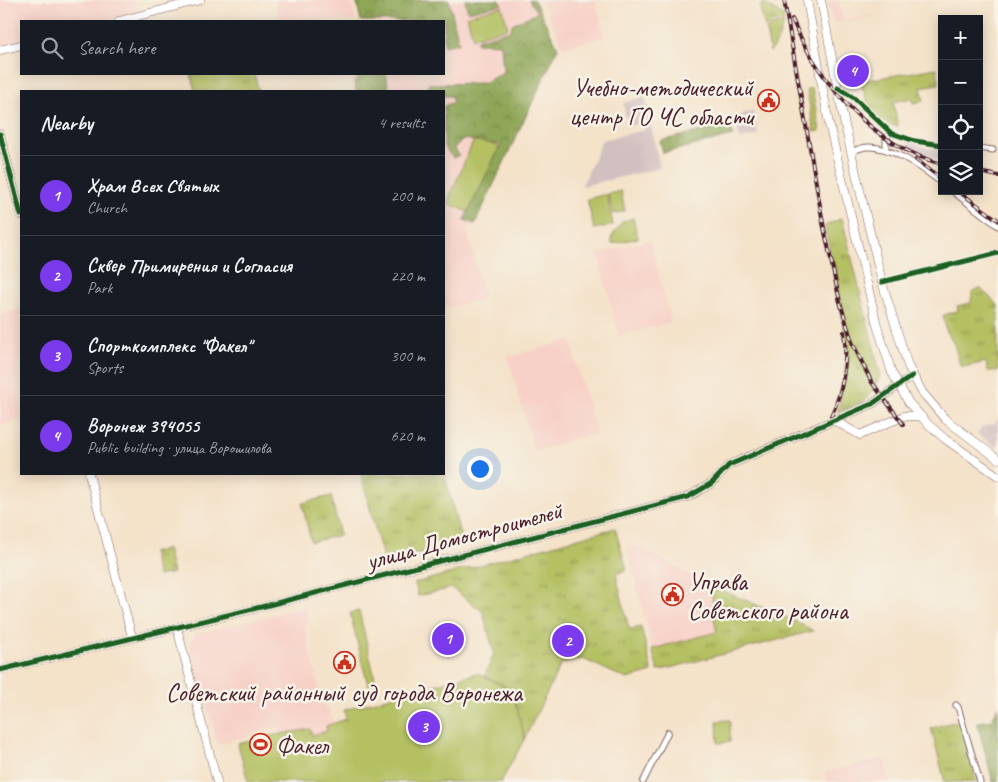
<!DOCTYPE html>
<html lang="en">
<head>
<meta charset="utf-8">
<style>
	:root { --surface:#171b24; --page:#242831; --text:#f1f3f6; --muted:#9ea1a6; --line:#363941; --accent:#7c3aed }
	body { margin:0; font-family:Caveat,sans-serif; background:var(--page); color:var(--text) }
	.controls { position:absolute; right:15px; top:15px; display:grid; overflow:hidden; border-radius:0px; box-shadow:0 2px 12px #0003 }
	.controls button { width:45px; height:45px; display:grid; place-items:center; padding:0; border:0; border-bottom:1px solid var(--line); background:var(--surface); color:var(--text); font:25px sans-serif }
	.you { position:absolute; left:479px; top:468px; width:18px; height:18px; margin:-12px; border:4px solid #fff; border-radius:50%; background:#1a73e8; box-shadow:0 0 0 8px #1a73e833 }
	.badge { display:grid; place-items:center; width:32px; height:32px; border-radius:50%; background:var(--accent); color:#fff; font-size:16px; font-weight:700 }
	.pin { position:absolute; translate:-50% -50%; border:2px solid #fff; box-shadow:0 1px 5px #0006 }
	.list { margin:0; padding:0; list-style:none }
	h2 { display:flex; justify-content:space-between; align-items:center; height:65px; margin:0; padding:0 20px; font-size:21px }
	h2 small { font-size:16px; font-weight:400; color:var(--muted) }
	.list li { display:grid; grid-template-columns:32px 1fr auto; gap:15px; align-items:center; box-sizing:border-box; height:80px; padding:0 20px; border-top:1px solid var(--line) }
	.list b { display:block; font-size:19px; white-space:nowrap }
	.list p { margin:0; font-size:16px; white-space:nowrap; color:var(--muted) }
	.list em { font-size:16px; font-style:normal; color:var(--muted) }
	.icon { flex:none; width:28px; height:28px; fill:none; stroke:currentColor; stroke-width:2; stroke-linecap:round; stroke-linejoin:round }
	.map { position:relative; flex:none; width:998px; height:782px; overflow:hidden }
	.search { position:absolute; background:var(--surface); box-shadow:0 2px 12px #0003; left:20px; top:20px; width:425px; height:55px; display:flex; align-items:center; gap:12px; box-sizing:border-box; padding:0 18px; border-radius:0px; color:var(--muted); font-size:19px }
	.panel { position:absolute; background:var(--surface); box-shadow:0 2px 12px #0003; left:20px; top:90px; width:425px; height:385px; border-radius:0px }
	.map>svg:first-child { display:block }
	.built { fill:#f7d1c7 }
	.industrial { fill:#d2bfc0 }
	.green { fill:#b4c062; stroke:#7f7046 }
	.forest { fill:url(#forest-crowns); stroke:#6c6242 }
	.park { fill:url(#park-tufts); stroke:#7f7046 }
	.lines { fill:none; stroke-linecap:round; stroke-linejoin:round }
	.street-casing { stroke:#866362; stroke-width:7 }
	.secondary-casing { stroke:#866362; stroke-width:9 }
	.primary-casing { stroke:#866362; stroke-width:9 }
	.street { stroke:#fff; stroke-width:5 }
	.secondary { stroke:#fff; stroke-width:8 }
	.primary { stroke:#fff; stroke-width:8 }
	.rail-casing { stroke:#4a1f2b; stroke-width:4 }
	.rail { stroke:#f7f3e8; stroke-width:2; stroke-dasharray:5.5; stroke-linecap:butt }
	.cycleway-casing { stroke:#f7f3e8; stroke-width:8 }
	.cycleway { stroke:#1b5e20; stroke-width:5 }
	.labels { text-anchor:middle; stroke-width:5; stroke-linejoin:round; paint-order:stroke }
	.poi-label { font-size:25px; fill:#4a1f2b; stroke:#f7f3e8; text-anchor:start }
	.street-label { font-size:25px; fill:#4a1f2b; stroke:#f7f3e8 }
</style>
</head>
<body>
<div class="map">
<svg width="998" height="782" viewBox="0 0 998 782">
	<defs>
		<pattern id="forest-crowns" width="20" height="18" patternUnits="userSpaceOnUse" patternTransform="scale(1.25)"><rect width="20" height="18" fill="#8fa658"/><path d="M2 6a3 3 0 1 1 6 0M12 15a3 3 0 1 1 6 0" fill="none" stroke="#778749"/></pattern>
		<pattern id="park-tufts" width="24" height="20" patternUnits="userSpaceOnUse" patternTransform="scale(1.25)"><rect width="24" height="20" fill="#b4c062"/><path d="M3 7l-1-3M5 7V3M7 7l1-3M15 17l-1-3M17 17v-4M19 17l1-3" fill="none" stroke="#949b51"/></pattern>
	</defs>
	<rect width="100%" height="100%" fill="#f7f3e8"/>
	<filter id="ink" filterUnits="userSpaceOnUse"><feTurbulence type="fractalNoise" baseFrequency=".02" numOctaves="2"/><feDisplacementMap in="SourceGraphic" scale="10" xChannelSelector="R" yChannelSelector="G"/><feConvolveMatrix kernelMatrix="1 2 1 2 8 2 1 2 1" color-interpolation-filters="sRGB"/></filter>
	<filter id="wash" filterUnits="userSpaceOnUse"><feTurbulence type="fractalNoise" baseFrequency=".0096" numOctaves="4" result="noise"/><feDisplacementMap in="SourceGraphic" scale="20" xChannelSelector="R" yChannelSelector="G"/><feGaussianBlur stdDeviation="1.12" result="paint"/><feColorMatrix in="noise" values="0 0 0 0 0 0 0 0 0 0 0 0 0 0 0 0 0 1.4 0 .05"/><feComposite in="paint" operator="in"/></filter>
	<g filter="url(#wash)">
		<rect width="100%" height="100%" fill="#f4e2c9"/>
		<path class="built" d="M0,0H134L138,12L101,21H21V41L0,47Z
			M277,0H351L356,21H279L274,1Z
			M375,0H534L558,48L475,224L467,230L483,294V297L479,300L444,309V91H356L352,74H444V21Z
			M541,0H595L605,37L563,47Z
			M827,0H839L843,21L873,15V17L833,24Z
			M650,240L671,322L619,336L598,254Z
			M21,309V420L0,425V314Z
			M570,340L596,433L534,451L508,357Z
			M634,545L709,585L716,614L713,615L717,632L652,649L627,546Z
			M305,607L310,624L304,626L323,704L330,712L334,723L326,726L327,731L311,735L310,729L281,733L279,729L275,727L218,745L190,646L192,639L195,634Z
			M884,758L890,782H827L825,772Z"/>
		<path class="industrial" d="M645,97L660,168L582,186L602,140L644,130L642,123L630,126L628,118H626L623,103Z
			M753,112L758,135L740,139L735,122L744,113Z
			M909,141L926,148L942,150V161L919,154L906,147Z
			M998,418V448L977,434L982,427L995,424Z"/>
		<path class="green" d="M502,6L508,28L473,38L467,16Z
			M784,23L776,44L770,52L766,30L771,26Z
			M812,88L820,131L814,132L807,89Z
			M475,137L499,147L471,213L447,203Z
			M621,191L625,211L613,214L608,194Z
			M607,194L613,225L594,229L587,199Z
			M359,611L376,683L368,685L350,613Z
			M477,673L512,690L525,738L501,782H248L238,744L275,735L310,729L312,735L327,731L326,726L346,719L344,710Z
			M730,720V742L718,743L717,721Z"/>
		<path class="forest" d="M356,0H449L459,43L444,46V21H361Z
			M465,0H499L502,4L468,12Z
			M529,0H534L558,48L475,224L464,220L501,145L464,139L454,148L459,155L453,158L444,147V106L453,102L451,96H444V91H429L428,84L484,83L503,72L501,44L477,43V40L511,30L512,24L537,13Z
			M356,74H386L389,91H356L354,82L358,81Z
			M730,124L733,136L663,153L660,141Z
			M998,706V782H993L977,722L992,720Z"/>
		<path class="park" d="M763,3L783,16L784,21L773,22L765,28L760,8Z
			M937,68L939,84L921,87L924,101L913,103L912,98L893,102L898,126C876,126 864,99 861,81Z
			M191,74H254L259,91H195Z
			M633,218L638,238L612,244L611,238L622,222Z
			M842,218L880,373C873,401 863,402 838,412L848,349L825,226Z
			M980,288L998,305V371H988L986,362L963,367L960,365L954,344L947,333L943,317L944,315L958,311L957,306L971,303L972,292Z
			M444,473L461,538L458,543L384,562L361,474Z
			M331,496L340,535L311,542L302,503Z
			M615,528L627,570L616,574L629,629L641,627L652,672L627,679L583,659L561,664L525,738L512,690L485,676L494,653L483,612L452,588L418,596L415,583Z
			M167,549L173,573L158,576L152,553Z
			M709,585L802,624L813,631L658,671L652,649L717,632L713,615L716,613Z
			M957,721L961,725L976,782H945L931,728Z"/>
	</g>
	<g filter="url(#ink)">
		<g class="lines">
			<defs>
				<path id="street" d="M838,88L854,98L891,133L915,141L942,145
					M979,148L993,150
					M886,149V138L891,133
					M851,152C856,150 862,147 867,147C891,145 923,169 942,183
					M952,191L998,226
					M882,282L998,253
					M956,705L958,707L980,782
					M643,782L668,732"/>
				<path id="secondary" d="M119,21L200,0
					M0,50L21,45
					M0,134L21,215
					M835,421L860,435L904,416H920
					M89,474L132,637
					M177,628L217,782
					M0,670L261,607L688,497L712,483L729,465L872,404L912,376"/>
				<path id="primary" d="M807,0L829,124L877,325L892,373L909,403L928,424L945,439L998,476
					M821,0L844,121L862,199L882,282L908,366L922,392L945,419L998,459"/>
			</defs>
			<use href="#street" class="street-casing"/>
			<use href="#secondary" class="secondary-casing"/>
			<use href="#primary" class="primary-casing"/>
			<use href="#street" class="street"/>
			<use href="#secondary" class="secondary"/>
			<use href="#primary" class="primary"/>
			<defs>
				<path id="rail" d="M784,0L823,223L840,302L852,342L871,381L903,424
					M792,19C819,83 873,146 942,164
					M916,160L942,179
					M979,172L998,176
					M958,191L998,220
					M831,416C843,392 848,359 844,332"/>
			</defs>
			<use href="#rail" class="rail-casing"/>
			<use href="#rail" class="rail"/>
			<defs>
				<path id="cycleway" d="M838,88L854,98L891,133L915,141L942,145
					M0,134L21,215
					M882,282L998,253
					M0,670L261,607L688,497L712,483L729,465L872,404L912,376"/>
			</defs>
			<use href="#cycleway" class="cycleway-casing"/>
			<use href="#cycleway" class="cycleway"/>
		</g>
	</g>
	<defs>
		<symbol id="civic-ring" viewBox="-11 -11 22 22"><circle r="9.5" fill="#f7f3e8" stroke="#c8321e" stroke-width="1.5"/><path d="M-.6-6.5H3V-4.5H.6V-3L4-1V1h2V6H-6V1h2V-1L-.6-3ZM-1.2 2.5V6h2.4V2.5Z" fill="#c8321e"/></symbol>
		<symbol id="stadium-ring" viewBox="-11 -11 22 22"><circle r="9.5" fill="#f7f3e8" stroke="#c8321e" stroke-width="1.5"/><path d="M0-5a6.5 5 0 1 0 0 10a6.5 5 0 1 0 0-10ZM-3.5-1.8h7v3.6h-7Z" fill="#c8321e"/></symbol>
	</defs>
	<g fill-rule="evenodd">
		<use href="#civic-ring" x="756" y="88" width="25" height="25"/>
		<use href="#civic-ring" x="660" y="582" width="25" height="25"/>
		<use href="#civic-ring" x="332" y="650" width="25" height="25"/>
		<use href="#stadium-ring" x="248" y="732" width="25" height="25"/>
	</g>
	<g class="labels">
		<g class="poi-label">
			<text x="753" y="96" text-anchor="end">Учебно-методический<tspan x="753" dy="29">центр ГО ЧС области</tspan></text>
			<text x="688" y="590">Управа<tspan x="688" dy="29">Советского района</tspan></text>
			<text x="344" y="701" text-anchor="middle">Советский районный суд города Воронежа</text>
			<text x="276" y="754">Факел</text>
		</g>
		<g class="street-label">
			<text transform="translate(464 535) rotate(-15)" y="9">улица Домостроителей</text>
		</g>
	</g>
</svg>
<div class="controls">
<button>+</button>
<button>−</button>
<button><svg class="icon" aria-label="locate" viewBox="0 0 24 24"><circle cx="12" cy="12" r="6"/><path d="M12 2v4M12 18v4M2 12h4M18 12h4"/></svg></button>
<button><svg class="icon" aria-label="layers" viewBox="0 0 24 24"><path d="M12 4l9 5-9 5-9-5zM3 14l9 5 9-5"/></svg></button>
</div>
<div class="you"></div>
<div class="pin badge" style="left:448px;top:639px">1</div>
<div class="pin badge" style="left:568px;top:641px">2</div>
<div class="pin badge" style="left:424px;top:727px">3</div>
<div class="pin badge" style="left:853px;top:71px">4</div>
<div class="search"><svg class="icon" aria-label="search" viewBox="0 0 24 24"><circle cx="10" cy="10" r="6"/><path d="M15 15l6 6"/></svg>Search here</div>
<section class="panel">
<h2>Nearby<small>4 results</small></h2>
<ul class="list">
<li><span class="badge">1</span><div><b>Храм Всех Святых</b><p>Church</p></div><em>200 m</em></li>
<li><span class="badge">2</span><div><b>Сквер Примирения и Согласия</b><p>Park</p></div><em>220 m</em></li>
<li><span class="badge">3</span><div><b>Спорткомплекс &quot;Факел&quot;</b><p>Sports</p></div><em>300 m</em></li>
<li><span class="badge">4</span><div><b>Воронеж 394055</b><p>Public building · улица Ворошилова</p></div><em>620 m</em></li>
</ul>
</section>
</div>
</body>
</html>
